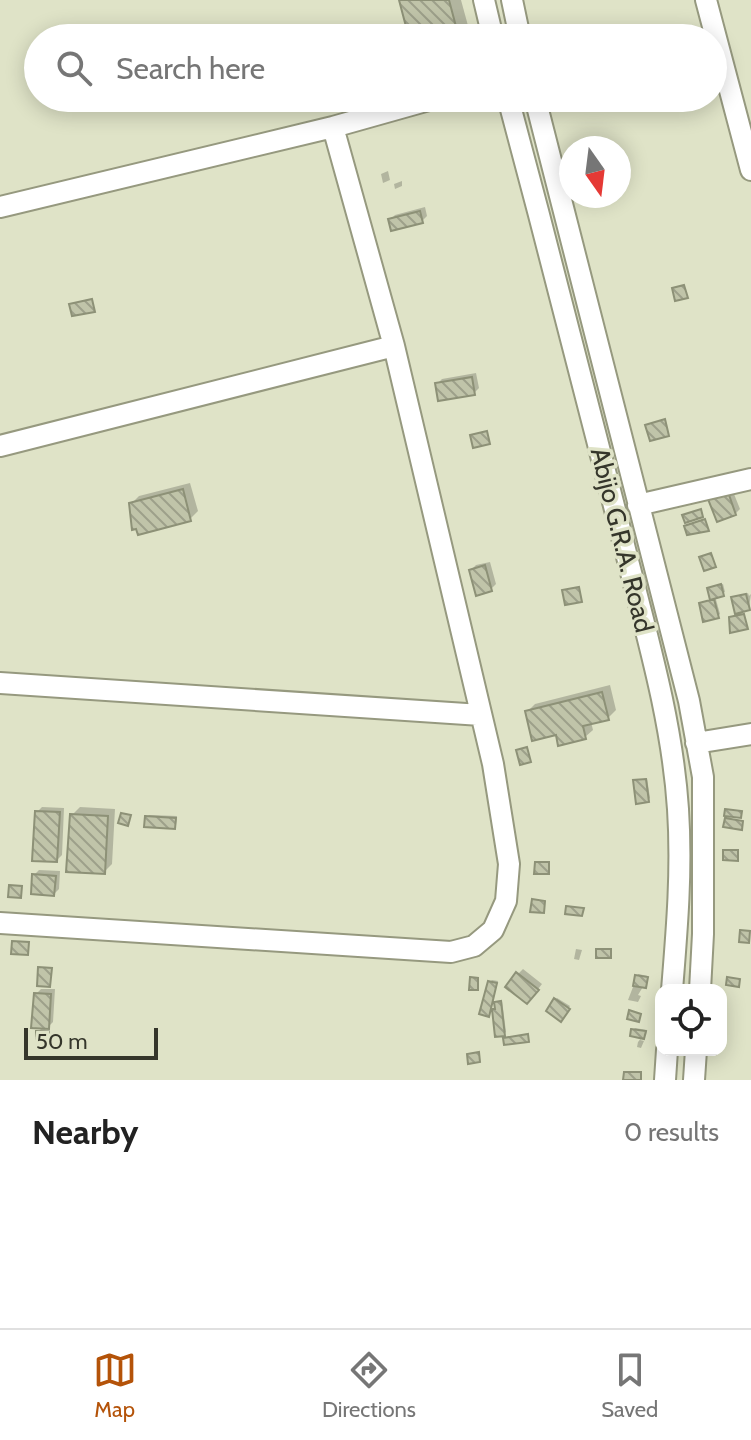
<!DOCTYPE html>
<html lang="en">
<head>
<meta charset="utf-8">
<style>
	:root { --surface:#fff; --page:#f6f6f6; --text:#222; --muted:#767676; --line:#e0e0e0; --accent:#b45309 }
	body { margin:0; font-family:Cabin,sans-serif; background:var(--page); color:var(--text) }
	.controls { position:absolute; right:24px; bottom:24px; display:grid; overflow:hidden; border-radius:16px; box-shadow:0 4px 20px #0003 }
	.controls button { width:72px; height:72px; display:grid; place-items:center; padding:0; border:0; border-bottom:2px solid var(--line); background:var(--surface); color:var(--text); font:40px sans-serif }
	.compass { position:absolute; left:559px; top:136px; width:72px; height:72px; border-radius:50%; background:var(--surface); box-shadow:0 4px 20px #0003; rotate:166deg }
	.scale { position:absolute; left:24px; bottom:20px; width:134px; box-sizing:border-box; padding-left:8px; border:4px solid #35362b; border-top:0; font-size:22px; line-height:28px; white-space:nowrap; color:#35362b; -webkit-text-stroke:6px #dfe3c7; paint-order:stroke }
	.list { margin:0; padding:0; list-style:none }
	h2 { display:flex; justify-content:space-between; align-items:center; height:104px; margin:0; padding:0 32px; font-size:34px }
	h2 small { font-size:26px; font-weight:400; color:var(--muted) }
	.icon { flex:none; width:44px; height:44px; fill:none; stroke:currentColor; stroke-width:2; stroke-linecap:round; stroke-linejoin:round }
	.map { position:relative; flex:none; width:751px; height:1080px; overflow:hidden }
	.search { position:absolute; background:var(--surface); box-shadow:0 4px 20px #0003; left:24px; right:24px; top:24px; height:88px; display:flex; align-items:center; gap:20px; box-sizing:border-box; padding:0 28px; border-radius:44px; color:var(--muted); font-size:30px }
	.sheet { height:248px; background:var(--surface) }
	nav { display:flex; justify-content:space-around; align-items:center; box-sizing:border-box; height:112px; border-top:2px solid var(--line); background:var(--surface); font-size:22px; color:var(--muted) }
	nav a { display:grid; justify-items:center; gap:4px }
	nav .on { color:var(--accent) }
	.map>svg:first-child { display:block }
	.shadow { fill:#0003 }
	.building { fill:url(#building-back-hatch); stroke:#8d9177; stroke-width:2 }
	.lines { fill:none; stroke-linecap:round; stroke-linejoin:round }
	.minor-casing { stroke:#96997f; stroke-width:24 }
	.minor { stroke:#fff; stroke-width:20 }
	.labels { text-anchor:middle; stroke-width:7; stroke-linejoin:round; paint-order:stroke }
	.street-label { font-size:26px; fill:#35362b; stroke:#dfe3c7 }
</style>
</head>
<body>
<div class="map">
<svg width="751" height="1080" viewBox="0 0 751 1080">
	<defs>
		<pattern id="building-back-hatch" width="6" height="6" patternUnits="userSpaceOnUse" patternTransform="scale(2)"><rect width="6" height="6" fill="#c0c4a9"/><path d="M-1 5l2 2M0 0l6 6M5-1l2 2" fill="none" stroke="#9da08a"/></pattern>
	</defs>
	<rect width="100%" height="100%" fill="#dfe3c7"/>
	<path class="shadow" d="M401,0H461L470,33L465,38H411Z
		M388,171L390,180L383,183L381,174Z
		M402,181V186L395,189L394,184Z
		M425,207L427,216L422,221L390,220L395,215Z
		M476,373L479,388L474,393L437,384L442,379Z
		M190,483L198,511L190,519L131,504L139,496Z
		M732,489L740,509L735,514L716,495Z
		M490,562L496,584L491,589L471,570L476,565Z
		M723,584L725,592L715,596L720,614L718,616L701,604L712,599L709,588L711,587Z
		M748,593L749,596L751,594L749,608L734,598Z
		M610,685L616,710L608,718L591,722L593,730L585,737L557,733L527,712L535,704Z
		M647,778L650,798L648,800L635,781Z
		M42,807L64,808L62,855L57,860L37,812Z
		M80,807L115,809L112,864L104,872L72,815Z
		M149,815L177,816L176,825L174,827L147,817Z
		M39,870L60,871L59,889L54,894L34,875Z
		M576,949L582,950L579,960L574,959Z
		M523,969L542,984L532,997L518,974Z
		M638,974L648,976L647,984L644,985L638,995L641,996L638,1002L628,1000Z
		M492,980L498,981L489,1015L490,982Z
		M41,989H55L53,1022L45,1030H50L47,1042L38,1032L43,1027L36,994Z
		M557,998L570,1006L563,1017L555,1000Z
		M502,1000L506,1032L504,1034L494,1010L496,1002Z
		M635,1028L647,1030L646,1035L640,1040L644,1041L641,1048L637,1047L638,1042L643,1036L633,1030Z"/>
	<path class="building" d="M399,0H449L459,38H409Z
		M284,98H311L312,102L287,109Z
		M420,211L423,223L391,231L388,219Z
		M684,285L688,298L675,301L672,288Z
		M92,299L95,312L72,316L69,304Z
		M472,377L475,395L438,401L435,383Z
		M665,419L669,436L650,441L645,425Z
		M487,431L490,444L473,448L470,435Z
		M183,489L191,521L138,535L136,529L132,530L129,503Z
		M728,492L736,515L717,522L708,499Z
		M701,509L703,517L685,523L682,515Z
		M705,519L709,531L687,535L684,526Z
		M711,553L716,567L704,571L699,557Z
		M485,565L492,591L476,596L469,570Z
		M721,584L724,596L710,600L707,588Z
		M579,587L582,602L565,605L562,590Z
		M746,594L750,610L735,614L731,597Z
		M714,599L719,618L703,622L699,603Z
		M744,614L748,629L730,633L729,617Z
		M602,692L609,720L583,726L586,739L558,746L556,735L532,741L525,711Z
		M527,747L531,762L520,765L516,750Z
		M646,779L649,802L636,804L633,780Z
		M725,809L742,811L741,818L724,816Z
		M35,811L60,812L57,862L32,861Z
		M121,813L131,815L128,826L118,823Z
		M70,814L108,816L105,874L66,872Z
		M145,816L176,818L175,829L144,827Z
		M725,818L743,821L742,830L723,827Z
		M723,850H738V861L723,860Z
		M535,862H549V874H534Z
		M32,874L56,876L54,896L31,894Z
		M9,885L22,886L21,898L8,897Z
		M532,899L545,901L544,913L530,912Z
		M566,906L584,908L582,916L565,914Z
		M740,930L750,931L749,943L739,942Z
		M12,941L29,942L28,955L11,954Z
		M596,949H611V958H596Z
		M38,967L52,968L50,987L37,986Z
		M516,972L539,990L527,1004L505,987Z
		M635,975L648,977L646,988L633,986Z
		M470,977L478,978V990H469Z
		M727,977L740,979L739,987L726,985Z
		M488,981L497,983L489,1017L479,1014Z
		M34,993L51,994L49,1029L31,1028Z
		M554,998L570,1009L561,1022L546,1011Z
		M501,1001L505,1036L495,1037L492,1009H495L494,1002Z
		M629,1010L641,1014L639,1022L627,1019Z
		M631,1029L646,1031L644,1039L630,1036Z
		M36,1031L49,1032L48,1044L36,1043Z
		M528,1034L529,1042L504,1045L503,1038Z
		M479,1052L480,1062L468,1064L467,1054Z
		M624,1072H641V1080H623Z"/>
	<g class="lines">
		<defs>
			<path id="minor" d="M484,0L493,38
				M512,0L520,38
				M706,0L751,170
				M508,98C547,244 585,390 622,537C644,626 672,717 678,809C682,870 677,929 672,990
				M535,98L689,701L703,777V934L700,990
				M0,207L333,127L436,98
				M0,446L394,346
				M638,505L751,479
				M0,683L481,715
				M696,743L751,734
				M0,923L451,952L474,946L493,930L506,901L509,864L493,764L394,346L333,127
				M665,1080L667,1050
				M694,1080L696,1050"/>
		</defs>
		<use href="#minor" class="minor-casing"/>
		<use href="#minor" class="minor"/>
	</g>
	<g class="labels">
		<g class="street-label">
			<text transform="translate(622 540) rotate(76)" y="9">Abijo G.R.A. Road</text>
		</g>
	</g>
</svg>
<div class="controls">
<button><svg class="icon" aria-label="locate" viewBox="0 0 24 24"><circle cx="12" cy="12" r="6"/><path d="M12 2v4M12 18v4M2 12h4M18 12h4"/></svg></button>
</div>
<svg class="compass" viewBox="-18 -18 36 36"><path d="M0-13l5 13h-10z" fill="#e53935"/><path d="M0 13l5-13h-10z" fill="#767676"/></svg>
<div class="scale">50 m</div>
<div class="search"><svg class="icon" aria-label="search" viewBox="0 0 24 24"><circle cx="10" cy="10" r="6"/><path d="M15 15l6 6"/></svg>Search here</div>
</div>
<section class="sheet">
<h2>Nearby<small>0 results</small></h2>
<ul class="list">
</ul>
</section>
<nav>
<a class="on"><svg class="icon" aria-label="map" viewBox="0 0 24 24"><path d="M3 6l6-2 6 2 6-2v14l-6 2-6-2-6 2zM9 4v14M15 6v14"/></svg>Map</a>
<a><svg class="icon" aria-label="directions" viewBox="0 0 24 24"><path d="M12 3l9 9-9 9-9-9zM9 14v-3h6M13 9l2 2-2 2"/></svg>Directions</a>
<a><svg class="icon" aria-label="saved" viewBox="0 0 24 24"><path d="M7 4h10v16l-5-4-5 4z"/></svg>Saved</a>
</nav>
</body>
</html>
